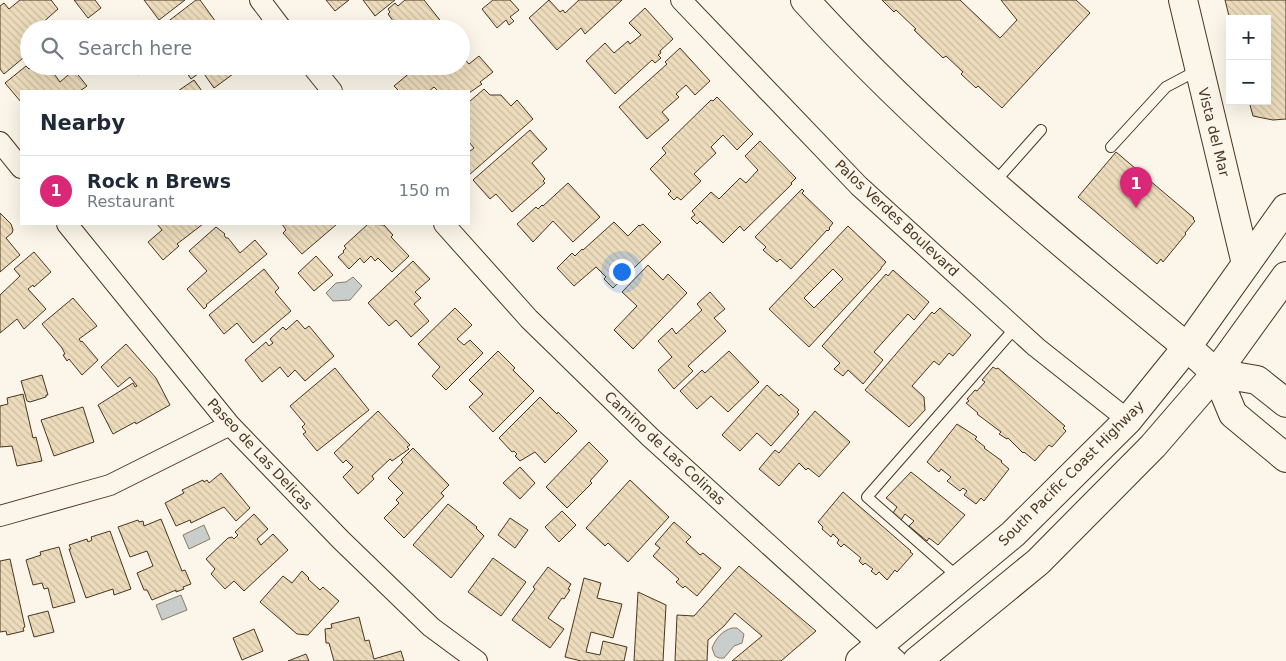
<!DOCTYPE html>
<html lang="en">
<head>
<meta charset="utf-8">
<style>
	:root { --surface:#fff; --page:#f2f2f3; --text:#1f2937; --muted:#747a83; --line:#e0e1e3; --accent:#db2777 }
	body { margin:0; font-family:"DejaVu Sans",sans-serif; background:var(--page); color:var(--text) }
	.controls { position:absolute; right:15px; top:15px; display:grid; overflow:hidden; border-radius:0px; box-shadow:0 5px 20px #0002 }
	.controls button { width:45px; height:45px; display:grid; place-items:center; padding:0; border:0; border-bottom:1px solid var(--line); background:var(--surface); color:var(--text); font:25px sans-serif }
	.you { position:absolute; left:621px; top:271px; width:18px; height:18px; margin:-12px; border:4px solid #fff; border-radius:50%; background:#1a73e8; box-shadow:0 0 0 8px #1a73e833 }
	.badge { display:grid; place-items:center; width:32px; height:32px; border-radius:50%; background:var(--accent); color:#fff; font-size:16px; font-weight:700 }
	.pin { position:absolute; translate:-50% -41px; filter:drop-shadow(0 1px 2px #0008) }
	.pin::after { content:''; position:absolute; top:26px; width:18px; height:15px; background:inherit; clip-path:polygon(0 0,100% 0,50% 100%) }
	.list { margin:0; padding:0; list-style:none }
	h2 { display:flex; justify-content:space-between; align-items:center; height:65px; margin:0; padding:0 20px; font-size:21px }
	h2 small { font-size:16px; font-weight:400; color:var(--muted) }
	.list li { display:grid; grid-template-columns:32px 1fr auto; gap:15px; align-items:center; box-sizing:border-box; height:70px; padding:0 20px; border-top:1px solid var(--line) }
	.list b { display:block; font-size:19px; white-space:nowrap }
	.list p { margin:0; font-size:16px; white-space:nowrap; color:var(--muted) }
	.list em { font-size:16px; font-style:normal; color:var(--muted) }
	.icon { flex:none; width:28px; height:28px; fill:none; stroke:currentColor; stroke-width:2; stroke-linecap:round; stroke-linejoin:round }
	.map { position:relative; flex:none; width:1286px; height:661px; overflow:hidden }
	.search { position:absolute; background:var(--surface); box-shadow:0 5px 20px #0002; left:20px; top:20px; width:450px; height:55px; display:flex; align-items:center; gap:12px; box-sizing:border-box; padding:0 18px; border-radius:28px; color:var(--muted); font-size:19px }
	.panel { position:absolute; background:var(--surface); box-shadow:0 5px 20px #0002; left:20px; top:90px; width:450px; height:135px; border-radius:0px }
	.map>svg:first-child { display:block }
	.water { fill:#c9cecd; stroke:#887966 }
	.building { fill:url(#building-back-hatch); stroke:#4a3520; fill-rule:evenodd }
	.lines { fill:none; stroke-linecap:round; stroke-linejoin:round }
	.lane-casing { stroke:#4a3520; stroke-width:12 }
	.street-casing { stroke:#4a3520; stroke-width:22 }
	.secondary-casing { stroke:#4a3520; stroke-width:30 }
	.primary-casing { stroke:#4a3520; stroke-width:30 }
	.highway-casing { stroke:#4a3520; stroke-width:30 }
	.lane { stroke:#fbf6e9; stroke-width:10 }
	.street { stroke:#fbf6e9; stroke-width:20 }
	.secondary { stroke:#fbf6e9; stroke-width:28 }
	.primary { stroke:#fbf6e9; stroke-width:28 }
	.highway { stroke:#fbf6e9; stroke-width:28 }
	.labels { text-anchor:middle; stroke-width:4; stroke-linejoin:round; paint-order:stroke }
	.street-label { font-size:14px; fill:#4a3520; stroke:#fbf6e9 }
</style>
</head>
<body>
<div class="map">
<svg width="1286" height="661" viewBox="0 0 1286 661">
	<defs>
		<pattern id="building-back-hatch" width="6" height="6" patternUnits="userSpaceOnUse" patternTransform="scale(1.25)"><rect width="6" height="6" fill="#ecdcbc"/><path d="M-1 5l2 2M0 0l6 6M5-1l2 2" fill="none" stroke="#ccbda1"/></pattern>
	</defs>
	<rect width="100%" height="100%" fill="#fbf6e9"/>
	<path class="water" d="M353,277L362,286L350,300L333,301L326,293L336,283L346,282Z
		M204,525L210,539L189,549L183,535Z
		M181,595L187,610L162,620L156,605Z
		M732,628H737L744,634L742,643L734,646L724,658H719L715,656L712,648C716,638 722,631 732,628Z"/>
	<path class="building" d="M20,0H51L58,9L40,25L43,29H29V53L4,74L0,69V6L4,3L9,9Z
		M74,0H95L101,8L88,18Z
		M144,0H185L159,20Z
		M196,0H200L221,29H170L166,23Z
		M326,0H349L335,11Z
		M363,0H395L375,16Z
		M405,0H424L447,29H399L388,14L390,12L388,9L395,3L398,6Z
		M493,0H510L519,10L510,17L514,21L509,25L506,20L497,28L482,9Z
		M549,0L560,12L563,10L565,13L579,0H622L585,34L581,28L557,50L529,18Z
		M882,0H960L1000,38L1017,20L1001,0H1076L1090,13L1002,108L978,86L976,88L961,74L963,72L946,56L943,58L914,30L916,29L896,10L894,12Z
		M1225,0H1286V119L1273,120L1253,116L1249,101H1267V19H1230V20Z
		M645,8L673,39L660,51L661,53L658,55L661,58L655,63L652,60L615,94L586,61L605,43L614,53L628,41L630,44L641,35L629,23Z
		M680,48L710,81L695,95L686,85L676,94L679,97L662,112L669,120L647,139L619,107L667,64L665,62Z
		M461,55L469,64L479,56L493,72L480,82L482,84L469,93V91H438L434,87L429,91H399L394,86L418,66H461Z
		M26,66L29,69L33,66H58L52,71L60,82L74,70L87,86L80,91H21V102L5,83Z
		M131,66H146L148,68L138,75Z
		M182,66H244L214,88L202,71L191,79Z
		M194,80L202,91H178Z
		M484,89L490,95H501L511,106L517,100L533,119L469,175V152L474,148L469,142V102Z
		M717,97L753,134L737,150L723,135L711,147L716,153L694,174L701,181L681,200L677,197L674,200L668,194L671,191L650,169L666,153L662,148L711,100L713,101Z
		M530,130L547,149L532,163L545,179L543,181L545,183L512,212L496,194L490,199L473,180Z
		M760,141L796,178L791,183L792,184L744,231L740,226L723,243L700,221L697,224L691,218L695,215L692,211L711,192L719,199L740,178L746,183L758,170L745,156Z
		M1116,152L1194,218L1193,219L1195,221L1185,233L1186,234L1163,262L1161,259L1157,264L1078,197Z
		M568,183L600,217L573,242L553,221L533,242L517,224L536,207L538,209L542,205L543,206Z
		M802,189L804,191L802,193L833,223L829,228L830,229L828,231L827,230L791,269L780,259L777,262L763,250L766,247L755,237Z
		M0,213L11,224L13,230L12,233L6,238L20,255L0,272Z
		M614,222L628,236L639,225L640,226L643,224L661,242L613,288L604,279L606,277L596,267L574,286L557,268L572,253L575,256L582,249L583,250Z
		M157,224H203L177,244L179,246L163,260L148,242L162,230Z
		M282,224H337L302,254L283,233L286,230Z
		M368,224L384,225L393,235L391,237L409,256L392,272L378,258L375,261L371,256L364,263L360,258L349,269L338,257L344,252L343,251L346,248L344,246Z
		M848,226L886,262L881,268V269L809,347L769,309ZM833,269L843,279L814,308L804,298Z
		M216,227L225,234L224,235L226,238H228L240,253L255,240L267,254L206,305L207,306L204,309L187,289L207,271L189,251Z
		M34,252L51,272L34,287L33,285L28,289L46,309L24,329L17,319L0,333V295L20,276L14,269Z
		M316,256L333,275L314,291L298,273Z
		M413,261L430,279L415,292L421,298L414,304L429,321L411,337L396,320L389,326L368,303Z
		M648,265L663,280L668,274L687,293L633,349L614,330L637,306L622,292Z
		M264,269L279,288L275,292L291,311L253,343L237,323L224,334L209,315Z
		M893,270L929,302L914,320L908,314L874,352L883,360L863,384L848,370L843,376L834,369L840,363L822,346L886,274L888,276Z
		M710,292L725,309L714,318L726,331L688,366L693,371L674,389L658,370L672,357L658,341L672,328L676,334L702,310L697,304Z
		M73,298L97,326L79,339L81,342L82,341L98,360L82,375L69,359L67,361L63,355L65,354L62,348L42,324Z
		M455,308L472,325L457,339L464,345L470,340L483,353L446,390L432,376L440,367L418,344Z
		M940,308L971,335L953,356L949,353L939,365L934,361L912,386L924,397L925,410L909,427L865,390L932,312L934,314Z
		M297,320L305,329L309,326L334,356L305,381L295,370L288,377L280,367L262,382L245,360L266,342L269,346L273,343L270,339L283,327L286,330Z
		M126,344L156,378L170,405L136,424L135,422L113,434L98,405L133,383L135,387L137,386L130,377L118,387L101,367Z
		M498,351L515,368L513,370L534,391L493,432L469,407L483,394L469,380Z
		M729,351L759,382L728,412L711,396L697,409L680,391L702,370L705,373Z
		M993,367L996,369L998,368L1065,426L1063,428L1066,431L1052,447L1049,445L1035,461L1024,452L1023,453L1008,438L1007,439L999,434L1001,432L977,414L978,413L966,403L969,401L967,399L975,390L977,391L985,382L982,380Z
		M335,368L369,410L317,451L303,434L306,432L302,427L305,424L290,406Z
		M42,375L48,395H46V397L30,402L27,401L21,381Z
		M767,385L779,396L781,394L799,410L797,412L799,414L771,446L757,433L740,451L722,435Z
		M23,394L33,438L36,437L42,461L17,466L12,446L0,447V406L8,404L7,398Z
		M540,397L557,414L558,412L577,431L545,463L535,452L520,461L515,456L517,454L514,451L512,452L499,438Z
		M83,407L94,442L54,456L41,420Z
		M378,411L410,445L407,447L409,449L392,461L390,459L372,476L374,479L358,494L343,477L353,467L346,460L343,463L334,453Z
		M815,411L850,442L819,477L808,468L806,470L799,463L779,486L759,469L775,450L779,453Z
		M957,424L977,437L975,439L985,447L984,448L1002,461L1001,462L1009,469L984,501L981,498L976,504L964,495L967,491L963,488L960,491L947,481L951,477L941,469L939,472L927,462Z
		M589,442L608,461L590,481L592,483L567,508L546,487Z
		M413,448L449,485L441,493L444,496L404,538L384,518L399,503L396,500L403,493L388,478L403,462L401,460Z
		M520,467L535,483L520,499L503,483Z
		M911,472L965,515L938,545L929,538L927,541L909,526L914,521L905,514L901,520L893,513L897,507L886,498Z
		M221,473L250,508L236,521L224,507L191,523L190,520L176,526L165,503L184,493L182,490L203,480L204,482L207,480L209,483Z
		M630,480L669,517L628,562L608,543L605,546L586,528Z
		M843,492L911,551L910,552L913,554L897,572L895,570L887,580L879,572L876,575L871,571L873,569L865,563L863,565L859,561L861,558L844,544L841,547L837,543L839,540L833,534L831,537L822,529L823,527L818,522Z
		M448,504L477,527L476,528L484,536L451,578L413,545Z
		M562,511L576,525L559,542L545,527Z
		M254,514L268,529L257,539L261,545L273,534L288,550L244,591L234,581L225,589L211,574L215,569L206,559L228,538L232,537L234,539L238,535L235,532Z
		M510,518L528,530L515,548L498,535Z
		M161,519L182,571L185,570L191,584L183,587L184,589L176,592V590L152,600L147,590H144L137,573L153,566L147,551L130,557L118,527L138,520L139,522L143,521L144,526Z
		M674,522L691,537L686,542L700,555L703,553L721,568L697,596L685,586L683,588L676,582L679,579L653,556L660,548L655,544Z
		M110,531L131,589L114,595L113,589L86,598L69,549H71L69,545L87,539L88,542L92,540L91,537Z
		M59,547L75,602L53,608L48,588L44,589L42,583L33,585L26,560L41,555L40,552Z
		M493,558L526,582L501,616L468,592Z
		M10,559L25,627L23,628L24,631L7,635L6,631L0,632V561Z
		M739,566L816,631L781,661H732L762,636L735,613L724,626L708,640L707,661H675L677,615L694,616Z
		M548,567L571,584L568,589L570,590L564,599L562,598L548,618L564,629L550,648L512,620L535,589L533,587Z
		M302,571L309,578L308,579L320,590L323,587L339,601L308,635L297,634L260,602L283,576L292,583Z
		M584,578L601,583L597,598L622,604L613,638L591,632L586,652L600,655L603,641L627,647L624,661H581L565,657Z
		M638,592L666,605L663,661H634Z
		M48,611L54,632L34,637L28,616Z
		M359,617L365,641L369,640L374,659L401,651L404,661H334L329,643H326L325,629L332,628L331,624Z
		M254,629L263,651L242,660L233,638Z
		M306,654L309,661H288Z"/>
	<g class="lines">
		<defs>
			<path id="lane" d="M1111,147L1166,87L1198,70
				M993,184L1041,130
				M958,577L867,497L1015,328"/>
			<path id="street" d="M260,0L282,29
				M681,0L859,186L1036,347L1128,420
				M312,66L332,91
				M0,142L21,168
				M67,224L230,425L341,540L431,627L477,661
				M444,224L529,319L650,437L897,661
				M0,516L110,485L230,425"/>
			<path id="secondary" d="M1183,0L1246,264
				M1216,373L1233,414L1286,458
				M1216,373L1257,380L1286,403"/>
			<path id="primary" d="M805,0C921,128 1054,238 1187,347L1216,373"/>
			<path id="highway" d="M860,661L1013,534L1128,420L1187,347L1286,208
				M917,661L1038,562L1153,446L1216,373L1286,276"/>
		</defs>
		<use href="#lane" class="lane-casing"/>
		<use href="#street" class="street-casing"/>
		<use href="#secondary" class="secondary-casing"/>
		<use href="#primary" class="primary-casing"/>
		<use href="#highway" class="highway-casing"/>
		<use href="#lane" class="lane"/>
		<use href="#street" class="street"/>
		<use href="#secondary" class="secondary"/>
		<use href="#primary" class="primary"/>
		<use href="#highway" class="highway"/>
	</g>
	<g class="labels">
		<g class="street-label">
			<text transform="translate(1214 132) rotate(76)" y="5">Vista del Mar</text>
			<text transform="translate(897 218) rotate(43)" y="5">Palos Verdes Boulevard</text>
			<text transform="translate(665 448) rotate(43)" y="5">Camino de Las Colinas</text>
			<text transform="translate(260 454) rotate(47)" y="5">Paseo de Las Delicas</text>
			<text transform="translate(1071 473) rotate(-45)" y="5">South Pacific Coast Highway</text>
		</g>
	</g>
</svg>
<div class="controls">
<button>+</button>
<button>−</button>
</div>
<div class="you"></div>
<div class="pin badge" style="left:1136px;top:208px">1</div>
<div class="search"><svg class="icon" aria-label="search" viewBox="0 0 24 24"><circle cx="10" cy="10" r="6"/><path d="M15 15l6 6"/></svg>Search here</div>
<section class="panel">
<h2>Nearby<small></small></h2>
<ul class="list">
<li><span class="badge">1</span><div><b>Rock n Brews</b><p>Restaurant</p></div><em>150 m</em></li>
</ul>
</section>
</div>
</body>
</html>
